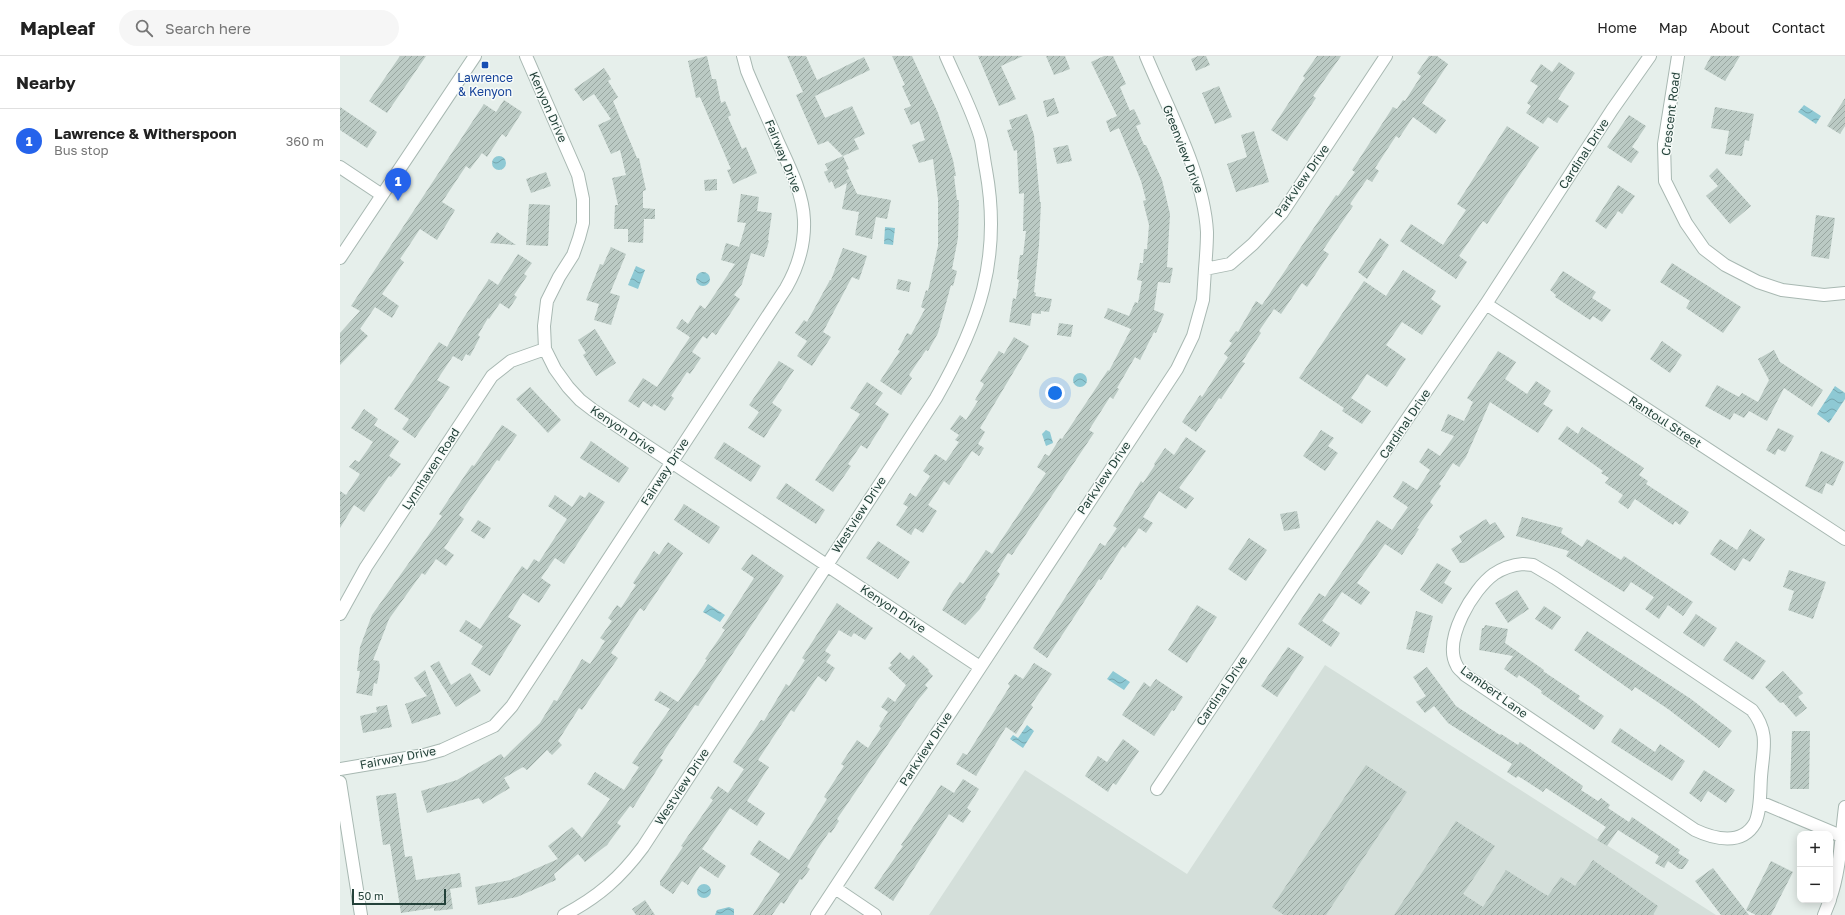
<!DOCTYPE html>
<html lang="en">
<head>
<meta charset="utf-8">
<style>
	:root { --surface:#fff; --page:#f6f6f6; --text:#222; --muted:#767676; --line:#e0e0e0; --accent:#2563eb }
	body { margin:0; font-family:"Golos Text",sans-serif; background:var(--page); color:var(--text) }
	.controls { position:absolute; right:12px; bottom:12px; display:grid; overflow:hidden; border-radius:8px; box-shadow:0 2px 10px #0003 }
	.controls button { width:36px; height:36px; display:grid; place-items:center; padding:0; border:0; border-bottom:1px solid var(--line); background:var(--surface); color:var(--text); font:20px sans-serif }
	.scale { position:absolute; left:12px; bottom:10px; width:94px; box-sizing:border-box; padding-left:4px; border:2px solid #24423a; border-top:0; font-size:11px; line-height:14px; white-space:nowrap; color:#24423a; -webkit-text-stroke:3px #f7fbf9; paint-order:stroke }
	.you { position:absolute; left:715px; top:337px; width:14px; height:14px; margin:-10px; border:3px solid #fff; border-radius:50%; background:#1a73e8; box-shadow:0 0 0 6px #1a73e833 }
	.badge { display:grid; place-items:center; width:26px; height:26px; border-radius:50%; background:var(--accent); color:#fff; font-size:13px; font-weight:700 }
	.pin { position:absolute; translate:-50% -33px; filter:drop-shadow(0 1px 2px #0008) }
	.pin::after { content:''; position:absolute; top:21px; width:14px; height:12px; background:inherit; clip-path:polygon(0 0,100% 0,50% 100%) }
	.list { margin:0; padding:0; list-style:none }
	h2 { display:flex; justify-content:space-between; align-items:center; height:52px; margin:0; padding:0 16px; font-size:17px }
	h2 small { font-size:13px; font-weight:400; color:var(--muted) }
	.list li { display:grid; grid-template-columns:26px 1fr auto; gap:12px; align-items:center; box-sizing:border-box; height:64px; padding:0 16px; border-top:1px solid var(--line) }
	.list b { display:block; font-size:15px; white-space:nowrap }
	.list p { margin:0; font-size:13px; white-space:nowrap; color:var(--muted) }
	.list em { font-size:13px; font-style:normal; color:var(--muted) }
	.icon { flex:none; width:22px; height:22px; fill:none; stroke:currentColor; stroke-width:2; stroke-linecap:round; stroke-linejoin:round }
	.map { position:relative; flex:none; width:1505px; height:859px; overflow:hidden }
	header { display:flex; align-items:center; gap:24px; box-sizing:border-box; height:56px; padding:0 20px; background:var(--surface); border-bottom:1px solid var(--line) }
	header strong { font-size:19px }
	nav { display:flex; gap:22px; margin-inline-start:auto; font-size:14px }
	.search { width:280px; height:36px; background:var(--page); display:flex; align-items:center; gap:10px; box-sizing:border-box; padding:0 14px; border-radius:22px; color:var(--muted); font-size:15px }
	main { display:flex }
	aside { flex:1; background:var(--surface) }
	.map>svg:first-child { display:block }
	.built { fill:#d4dfda }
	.water { fill:url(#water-waves) }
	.building { fill:url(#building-hatch) }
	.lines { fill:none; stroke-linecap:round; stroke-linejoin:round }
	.minor-casing { stroke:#a8b8b2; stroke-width:14 }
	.minor { stroke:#fff; stroke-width:12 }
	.transit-dot { fill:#1a4fb4; stroke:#f7fbf9; stroke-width:1.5 }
	.labels { text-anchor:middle; stroke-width:3; stroke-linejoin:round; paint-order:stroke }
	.transit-label { font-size:12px; fill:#164399; stroke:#f7fbf9 }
	.street-label { font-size:12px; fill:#24423a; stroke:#f7fbf9 }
</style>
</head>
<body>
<header>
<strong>Mapleaf</strong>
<div class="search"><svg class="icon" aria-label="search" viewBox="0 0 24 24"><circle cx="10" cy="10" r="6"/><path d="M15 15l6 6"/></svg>Search here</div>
<nav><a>Home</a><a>Map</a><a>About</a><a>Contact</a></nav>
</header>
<main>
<aside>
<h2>Nearby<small></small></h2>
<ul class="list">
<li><span class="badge">1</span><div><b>Lawrence &amp; Witherspoon</b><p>Bus stop</p></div><em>360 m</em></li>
</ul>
</aside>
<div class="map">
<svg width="1505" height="859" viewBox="0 0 1505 859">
	<defs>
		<pattern id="water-waves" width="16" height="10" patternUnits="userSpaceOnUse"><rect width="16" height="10" fill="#8ec9d4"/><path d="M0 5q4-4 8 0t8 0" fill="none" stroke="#74a5ad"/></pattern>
		<pattern id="building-hatch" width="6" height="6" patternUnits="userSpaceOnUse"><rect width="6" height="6" fill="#bbcac4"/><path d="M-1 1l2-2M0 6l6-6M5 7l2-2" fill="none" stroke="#98a6a0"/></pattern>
	</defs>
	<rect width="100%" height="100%" fill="#e6efeb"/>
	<path class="built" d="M985,609L1376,859H589L685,714L847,818Z"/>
	<path class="water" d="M1464,49L1481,60L1476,68L1458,56Z
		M152 107a7 7 0 1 1 14 0a7 7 0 1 1-14 0Z
		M545,171L555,172L553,189L544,188Z
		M296,210L305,214L298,233L288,229Z
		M356 223a7 7 0 1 1 14 0a7 7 0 1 1-14 0Z
		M733 324a7 7 0 1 1 14 0a7 7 0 1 1-14 0Z
		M1495,330L1505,337V343L1489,367L1477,358Z
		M706,374L710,376L713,387L706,390L702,378Z
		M368,548L385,559L380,566L363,556Z
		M773,615L790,626L784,634L767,623Z
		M687,669L694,675L683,692L670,683L673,679L678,682Z
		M357 835a7 7 0 1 1 14 0a7 7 0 1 1-14 0Z
		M389,851L394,853V859H375L377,854Z"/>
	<path class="building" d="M60,0H86L47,57L29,45Z
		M367,0L372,23H376L381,47L385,45L391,59L388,61L402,93L406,91L417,117L393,128L387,114L391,113L360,41L356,42L348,5Z
		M447,0H466L477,24L524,1L530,14L475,40L485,62L512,50L525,78L514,83L519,93L503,100L488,85L478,89L456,39L463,36Z
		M552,0H572L598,57L613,104L616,120H614L617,144H619L618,182L612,213L617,215L613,230L611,229L598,277L588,295L586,294L569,319L572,322L561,339L540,325L560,295L558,294L567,277L571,279L585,253L581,251L586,234L588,235L598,190V143L593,103L579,107L572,89L585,84L579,65L571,69L564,53L571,50L562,30L565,29Z
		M638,0H683L661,10L676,43L659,50Z
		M706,0H725L730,13L714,19Z
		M764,0H773L786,28L780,31L790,55L794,53L801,68L796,70L804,89H806L822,124L830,158L827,211L833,212L830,227L818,226L814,254L824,258L816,277L814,276L800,304L795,301L777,332L779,333L773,343L770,341L749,374L754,377L672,499L668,497L657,515L660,518L645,542L646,543L640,553L625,569L602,554L613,535L620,526L623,528L646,494L652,498L706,417L697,411L705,398L709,400L720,382L722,383L768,314L769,315L791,273L764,262L768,252L789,260L795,246L798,247L802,225L797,224L800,207H803L804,193H807L809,169L803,145L806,144L801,125L779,72L770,76L766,65L777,60L751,6Z
		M858,0H866L870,9L856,15L851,3Z
		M977,0H1001L973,40L976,42L947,85L931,74L965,22L963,20Z
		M1089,0H1097L1108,8L1082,47L1106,64L1096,78L1073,61L1059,82L1056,80L1035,112L1039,115L1032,126L1027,123L1010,148L1013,150L983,194L989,198L967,231L962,227L941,258L934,253L919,275L921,277L902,306L905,307L881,343L879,342L856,376L842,366L860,339L862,341L888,301L884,298L892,287L889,285L896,275L898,276L916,245L922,249L996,139L998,140L1015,116L1012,114L1053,51L1057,53L1063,44L1065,45L1081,20L1077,17Z
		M1371,0H1400L1385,25L1364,13Z
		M1219,6L1235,17L1218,43L1229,50L1217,67L1208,61L1203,68L1186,57L1191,50L1187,47L1198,30L1190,25L1201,8L1212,16Z
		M264,12L271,23L268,25L278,41L273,45L297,102H299L306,134L303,135V152L315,153V163H304L303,187L288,186V173H274L275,149H278L272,122L286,119L280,94L271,98L258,69L271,63L254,38L243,45L234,33Z
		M879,30L892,61L875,68L862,37Z
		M714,42L719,57L707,61L703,45Z
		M1505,42V70L1500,78L1487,70Z
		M164,44L182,56L166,81L162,78L147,101L142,97L130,113L126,110L102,146L115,154L97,184L80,173L60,203L64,206L42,238L59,250L52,262L35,251L20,273L28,280L0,309V277L20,255L11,250L144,48L156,56Z
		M0,51L37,76L27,92L0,74Z
		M1375,51L1414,58L1409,85L1405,84L1402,100L1385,98L1389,75L1371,72Z
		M687,58L694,79L700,146H701L699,189L694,236L696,237L695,240L712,243L709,256L701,255V258L692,257L690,270L669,266L673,242L676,243L679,224L677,223L680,199H683L686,175H683L684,137L679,138L677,94L674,95L667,74L672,73L669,64Z
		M1289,59L1306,70L1292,91L1299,96L1291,107L1267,91Z
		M1167,70L1199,91L1147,168L1143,165L1119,200L1127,206L1116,223L1060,185L1071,168L1103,189L1126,154L1117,148Z
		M914,75L929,126L896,136L887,108L907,101L901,79Z
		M728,89L732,105L717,108L713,92Z
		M503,100L509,113L506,114L517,138L551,144L547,163L536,161L532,183L515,179L519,156L502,153L507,127L495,133L492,125L489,127L484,116L488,114L485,108Z
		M1377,112L1411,150L1390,168L1366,140L1378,130L1369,120Z
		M206,116L211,130L191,137L186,123Z
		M377,123V134L365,135L364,124Z
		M1278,129L1295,140L1282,158L1278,155L1266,173L1255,165Z
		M401,138L419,141L417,155L432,157L428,184L429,185L424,201L411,197L402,228L394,239L400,243L376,279L372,276L367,283L363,280L352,296L361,302L350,318L347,316L331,340L334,342L325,355L314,348L312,351L303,345L299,352L288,345L303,322L317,331L350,281L336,272L342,263L348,268L360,249L365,253L395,208L381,204L386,187L399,191L406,167L397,166Z
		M189,148L210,149L208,190L186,189Z
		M1476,159L1495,162L1489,203L1471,200Z
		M157,176L176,189L150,187Z
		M1040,182L1049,189L1027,223L1018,216Z
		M271,191L286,198L270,237L280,240L271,269L254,264L259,248L246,244L260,208L263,209Z
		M503,192L527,200L519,224L512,221L483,276L491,281L472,310L457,300L467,285L455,277L464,264L467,266L490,224H491Z
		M178,198L192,207L184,218L187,220L174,239L177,241L169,253L160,247L149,263L148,262L138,279L140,281L130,300L126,298L122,305L113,300L97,324L110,331L75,382L62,373L69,363L54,353L99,286L107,291L123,263L149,223L158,229Z
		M1332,207L1401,251L1383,277L1346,252L1350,245L1320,226Z
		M1063,214L1096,235L1091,243L1101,250L1082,279L1062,266L1051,282L1046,289L1066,303L1047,331L1027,318L1016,335L1011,342L1031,355L1022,368L1002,355L1004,352L959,322L1024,225L1046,240Z
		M1223,215L1256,236L1252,242L1271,254L1262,266L1253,260L1250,264L1215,241L1216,239L1210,234Z
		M558,223L571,226L569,236L556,233Z
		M719,267L733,269L731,281L717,279Z
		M255,273L276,307L256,320L243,299L246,297L238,284Z
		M674,281L689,290L640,372L645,376L638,388L644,392L639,400L632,395L609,429L604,425L588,449L597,455L583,477L575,472L571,479L556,469L568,451L563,448L570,437L576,441L590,420L583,415L595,398L606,405L619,386L615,384L619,379L610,373L620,359L626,364L638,345L635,344L644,328L640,325L659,295L664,298Z
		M1322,285L1342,299L1330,317L1310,303Z
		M1434,294L1440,306L1483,334L1472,351L1444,332L1427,365L1409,355L1404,362L1394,357L1390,364L1365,350L1377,329L1399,341L1402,337L1418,346L1429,324L1418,303Z
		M1158,295L1176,306L1165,323L1187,338L1196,325L1211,335L1203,348L1213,354L1198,377L1150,346L1126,401L1119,411L1113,407L1099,428L1101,430L1090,446L1093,449L1077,472L1079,473L1062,499L1045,488L1017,527L1030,536L1021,549L1002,536L982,565L1000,577L991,591L958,568L979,537L985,541L1037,464L1052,474L1068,451L1053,441L1063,425L1077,434L1090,414L1079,406L1088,392L1100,400L1114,380L1101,375L1108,358L1124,365L1133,346L1127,342Z
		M439,305L454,314L432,347L442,354L424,382L408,372L419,356L409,349Z
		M527,326L543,337L535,348L549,358L527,393L521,389L508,408L511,410L493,436L475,424L520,358L510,352Z
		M190,331L221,364L208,377L176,343Z
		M24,353L38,363L34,369L59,385L49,400L61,408L51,421L49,420L24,456L14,449L0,472V435L6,439L20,418L9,411L15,404L19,406L33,386L11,372Z
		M162,369L177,379L159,405L157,404L119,459L124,463L104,492L114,499L106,510L96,503L85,519L82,517L49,563L37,594L33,604L39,605L40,611L37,628L34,627L32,640L16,637L20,615H17L20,591L32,559L102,460L99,458L113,437L132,409L134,410Z
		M1227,370L1238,378L1242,371L1304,412L1299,419L1308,425L1306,428L1349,456L1340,469L1335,465L1333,469L1295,443L1288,453L1278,446L1283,439L1265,427L1269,422L1261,417L1263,415L1218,383Z
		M1438,372L1454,380L1445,396L1438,393L1435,399L1426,394Z
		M981,374L994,382L988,390L998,397L985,415L963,400Z
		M846,381L866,395L839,432L854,442L846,453L819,435L803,461L813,467L806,477L799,472L785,492L783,490L761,524L759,523L707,602L693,592L760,487L765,490L777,472L773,470L801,425L803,427L815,409L814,408L825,392L834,399Z
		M251,385L289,412L279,427L240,402Z
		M384,386L421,410L411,426L374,402Z
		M1481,395L1504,406L1493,430L1486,427L1482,438L1465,430Z
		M446,427L485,454L476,468L436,442Z
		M249,436L265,446L224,508L215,502L201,522L211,529L199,547L183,537L168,561L181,569L150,620L131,608L143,590L119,575L126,564L140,573L182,510L187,514L194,503L199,506L227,463L208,450L215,439L232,451L240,439L245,442Z
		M344,448L380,471L369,488L334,464Z
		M957,455L960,472L944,475L940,458Z
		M1182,461L1223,472L1221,477L1242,491L1247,483L1281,504L1284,500L1353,546L1343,560L1328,549L1319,563L1305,553L1314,541L1291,526L1284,536L1226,500L1229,495L1176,480Z
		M1146,463L1150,469L1155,466L1165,481L1124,507H1120L1111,493L1122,486L1119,480Z
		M138,464L151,472L144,483L131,475Z
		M1410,473L1425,483L1410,506L1403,502L1395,515L1370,498L1380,483L1397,494Z
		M909,482L927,494L906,525L888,513Z
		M538,485L570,506L558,523L526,502Z
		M328,486L343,497L304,555L300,552L271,597L278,602L242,654L239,652L218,685L222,689L212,699L207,694L187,714L183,711L164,722L170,732L143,748L139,742L87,757L81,735L117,724L161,698L164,702L200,667L214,644L217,645L242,603L250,608L265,585L260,582L272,565L268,562L277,549L281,552L296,529L293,527L314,495L319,499Z
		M412,498L444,520L358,650L355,649L326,692L320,702L323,704L293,752L290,750L277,767L281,770L267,789L245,806L238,798L214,818L216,824L177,841L138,849L135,831L170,824L218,803L208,790L232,771L242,782L270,743L247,728L255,716L284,734L299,711L292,707L330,653L314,644L320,635L338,646L367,604L365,603L385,574L382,572L414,522L401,513Z
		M1097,507L1111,515L1104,527L1112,532L1102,548L1080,534Z
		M1449,514L1486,526L1473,563L1448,554L1454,535L1443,531Z
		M1177,534L1189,553L1168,567L1155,547Z
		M497,547L533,572L525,584L514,577L511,581L499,574L485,595L491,599L486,606L495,612L486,626L478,620L454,656L451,654L418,704L429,711L407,745L425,757L417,770L390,752L362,793L386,810L378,822L360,810L348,829L342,825L333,838L320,829V825L343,791L341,790L373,744L370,742L378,730L388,737L404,713L393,706L421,664L424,665L446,628L449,630L465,604L462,602Z
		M857,549L877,561L847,607L828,594Z
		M1204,550L1221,561L1212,574L1195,563Z
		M1076,555L1093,560L1084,597L1066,593Z
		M1356,558L1377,572L1364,591L1343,577Z
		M1145,569L1168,573L1165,587L1204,614L1203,615L1240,640L1238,643L1264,660L1254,674L1201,637L1202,635L1179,619L1177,622L1164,613L1173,600L1139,594L1142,572H1144Z
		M1247,575L1351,643L1392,675L1379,692L1328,653L1295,631L1292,635L1234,594Z
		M1396,585L1426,605L1413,624L1383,604Z
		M948,591L964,601L937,641L921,630Z
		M560,596L569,604L573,599L589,614L588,615L593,620L585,629L588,632L578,644L497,763L499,765L491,777L489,776L475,797L467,811L470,813L462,824L460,823L444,848L441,846L432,859H413L440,818L410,798L419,784L449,804L487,743L484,741L504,710L501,708L517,684L528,692L541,672L539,670L548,656L541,651L548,641L555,646L566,629L548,612L552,609L550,607Z
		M99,605L111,629L130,617L141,635L116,651L90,610Z
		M694,607L712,618L691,649L693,651L676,678L666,671L636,720L616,708L623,697L627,699L670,630L668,628L675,618L683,623Z
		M1087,611L1116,650L1160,679L1161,678L1178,689L1180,686L1243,730L1241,734L1258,745L1261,742L1270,749L1268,752L1289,766L1292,761L1340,794L1338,797L1349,804L1343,813H1339L1328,805L1324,812L1315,807L1319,800L1278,774L1267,790L1257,784L1266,771L1206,732L1203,736L1178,720L1176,722L1167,716L1172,708L1108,667L1094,650L1085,657L1076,646L1086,640L1073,621Z
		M85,614L101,658L72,668L65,648L87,640L74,622Z
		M1443,615L1463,637L1458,641L1467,652L1456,661L1443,646L1440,647L1425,631Z
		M816,623L843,641L834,655L832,654L814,680L782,659L804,626L810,631Z
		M47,649L52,671L23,677L20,660L37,656L36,651Z
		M1280,672L1315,696L1320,688L1345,705L1332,725L1271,686Z
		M1452,675H1470L1469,733H1450Z
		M783,683L799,695L776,729L773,727L768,736L745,720L758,700L767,706Z
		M1026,709L1067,736L986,859H944L932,851Z
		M1364,714L1395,734L1386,747L1368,735L1361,746L1349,737Z
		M623,723L639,733L627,752L631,755L623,767L609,758L553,845L534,832L563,790L561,789L601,729L614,737Z
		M56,737L65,801L72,800L76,824L120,817L122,831L110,833L113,853L94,855V852L61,857L50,788L43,789L36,740Z
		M1116,765L1155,790L1123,838L1143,851L1166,814L1208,840L1221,821L1235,830L1253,804L1318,850L1313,859H1054Z
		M1431,805L1453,816L1431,859H1416L1406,854Z
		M1373,812L1409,859H1381L1355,825Z
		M305,844L315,859H296L292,853Z"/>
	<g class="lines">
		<defs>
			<path id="minor" d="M186,0L238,119L243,143V167L239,182L233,199L219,221L207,245L204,270L205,293L215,313L228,331L240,344L253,354L640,611
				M806,0C828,53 864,119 867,176C867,188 866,201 865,213
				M1338,0L1324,88L1325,125L1346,167L1364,193L1385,209L1418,226L1442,234L1484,239L1505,237
				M0,111L42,139
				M0,202L135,0
				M1146,248L1505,483
				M1183,508L1193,509L1215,522L1412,654C1430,677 1423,694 1421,721C1420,735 1421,754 1415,767C1402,790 1374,783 1355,774L1125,619C1123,616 1118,613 1117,610C1102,584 1133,533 1154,518C1163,512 1172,509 1183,508Z
				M0,558L26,511L152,320L171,305L205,293
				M0,713L84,699L102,694L154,670L172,650L446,232C458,211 465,189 464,164C463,137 449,110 438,86C428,62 417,39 407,15L403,0
				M0,726L21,859
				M817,733L954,528L1146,248L1272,54L1310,0
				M1420,746L1501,780
				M495,832L535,859
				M1490,843C1500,815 1501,782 1505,751
				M224,859C258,841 280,822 303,791L596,342C639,267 662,202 646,114C644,104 643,94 641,84C633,55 618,28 606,0
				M477,859L837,313L853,280L863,244L865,213L890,208L913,188L942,157L1046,0
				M1484,859L1490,844"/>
		</defs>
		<use href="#minor" class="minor-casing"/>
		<use href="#minor" class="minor"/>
	</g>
	<rect class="transit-dot" x="141" y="5" width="8" height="8" rx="2"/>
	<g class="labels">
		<g class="transit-label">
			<text x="145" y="26">Lawrence<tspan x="145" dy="14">&amp; Kenyon</tspan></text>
		</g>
		<g class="street-label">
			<text transform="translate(208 51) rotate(66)" y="4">Kenyon Drive</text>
			<text transform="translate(1331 58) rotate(-83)" y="4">Crescent Road</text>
			<text transform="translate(843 93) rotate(69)" y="4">Greenview Drive</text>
			<text transform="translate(1244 98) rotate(-57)" y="4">Cardinal Drive</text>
			<text transform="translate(443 100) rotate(68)" y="4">Fairway Drive</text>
			<text transform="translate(962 125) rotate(-55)" y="4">Parkview Drive</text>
			<text transform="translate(1325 366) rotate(33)" y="4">Rantoul Street</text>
			<text transform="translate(1065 368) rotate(-56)" y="4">Cardinal Drive</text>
			<text transform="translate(283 374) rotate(34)" y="4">Kenyon Drive</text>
			<text transform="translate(91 413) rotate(-57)" y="4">Lynnhaven Road</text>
			<text transform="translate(325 416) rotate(-57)" y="4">Fairway Drive</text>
			<text transform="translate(764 422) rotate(-56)" y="4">Parkview Drive</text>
			<text transform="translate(519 459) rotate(-57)" y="4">Westview Drive</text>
			<text transform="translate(553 553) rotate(34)" y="4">Kenyon Drive</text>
			<text transform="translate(882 635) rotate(-56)" y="4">Cardinal Drive</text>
			<text transform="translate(1154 636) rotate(36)" y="4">Lambert Lane</text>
			<text transform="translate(586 693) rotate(-57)" y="4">Parkview Drive</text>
			<text transform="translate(58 702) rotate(-11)" y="4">Fairway Drive</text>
			<text transform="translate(342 731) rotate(-57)" y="4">Westview Drive</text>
		</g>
	</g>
</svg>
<div class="controls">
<button>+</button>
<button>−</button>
</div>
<div class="scale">50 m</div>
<div class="you"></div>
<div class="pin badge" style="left:58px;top:145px">1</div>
</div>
</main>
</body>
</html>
